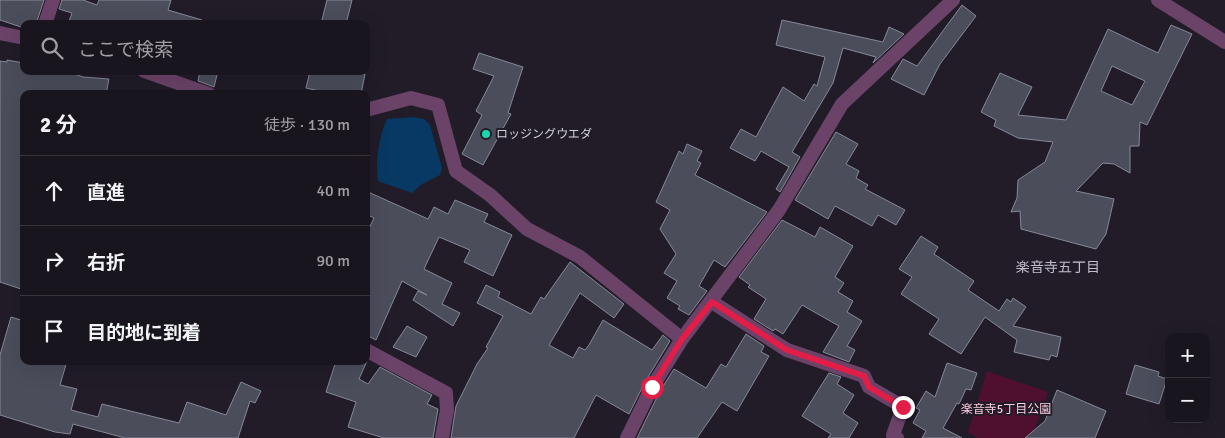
<!DOCTYPE html>
<html lang="ja">
<head>
<meta charset="utf-8">
<style>
	:root { --surface:#19151e; --page:#26222b; --text:#f1f3f6; --muted:#9f9fa4; --line:#37343c }
	body { margin:0; font-family:Signika,"Noto Sans JP",sans-serif; background:var(--page); color:var(--text) }
	.controls { position:absolute; right:15px; bottom:15px; display:grid; overflow:hidden; border-radius:10px; box-shadow:0 5px 20px #0002 }
	.controls button { width:45px; height:45px; display:grid; place-items:center; padding:0; border:0; border-bottom:1px solid var(--line); background:var(--surface); color:var(--text); font:25px sans-serif }
	.stop { position:absolute; width:15px; height:15px; margin:-11px; border:4px solid #e11d48; border-radius:50%; background:#fff }
	.stop.end { background:#e11d48; border-color:#fff; box-shadow:0 1px 5px #0008 }
	.list { margin:0; padding:0; list-style:none }
	h2 { display:flex; justify-content:space-between; align-items:center; height:65px; margin:0; padding:0 20px; font-size:21px }
	h2 small { font-size:16px; font-weight:400; color:var(--muted) }
	.list li { display:grid; grid-template-columns:32px 1fr auto; gap:15px; align-items:center; box-sizing:border-box; height:70px; padding:0 20px; border-top:1px solid var(--line) }
	.list b { display:block; font-size:19px; white-space:nowrap }
	.list em { font-size:16px; font-style:normal; color:var(--muted) }
	.icon { flex:none; width:28px; height:28px; fill:none; stroke:currentColor; stroke-width:2; stroke-linecap:round; stroke-linejoin:round }
	.map { position:relative; flex:none; width:1225px; height:438px; overflow:hidden }
	.search { position:absolute; background:var(--surface); box-shadow:0 5px 20px #0002; left:20px; top:20px; width:350px; height:55px; display:flex; align-items:center; gap:12px; box-sizing:border-box; padding:0 18px; border-radius:10px; color:var(--muted); font-size:19px }
	.panel { position:absolute; background:var(--surface); box-shadow:0 5px 20px #0002; left:20px; top:90px; width:350px; height:275px; border-radius:10px }
	.map>svg:first-child { display:block }
	.green { fill:#4e102e }
	.water { fill:#083864 }
	.building { fill:#4b4d5b; stroke:#868999; fill-rule:evenodd }
	.lines { fill:none; stroke-linecap:round; stroke-linejoin:round }
	.minor { stroke:#6b4369; stroke-width:14 }
	.route { stroke:#e11d48; stroke-width:6 }
	.poi-dot { fill:#1fd5b0; stroke:#211c28; stroke-width:2 }
	.labels { text-anchor:middle; stroke-width:4; stroke-linejoin:round; paint-order:stroke }
	.poi-label { font-size:12px; fill:#d4d1da; stroke:#211c28; text-anchor:start }
	.park-label { font-size:12px; fill:#fdcdde; stroke:#211c28 }
	.neighbourhood-label { font-size:14px; fill:#c1bbcb; stroke:#211c28 }
</style>
</head>
<body>
<div class="map">
<svg width="1225" height="438" viewBox="0 0 1225 438">
	<rect width="100%" height="100%" fill="#211c28"/>
	<path class="green" d="M987,371L1048,392L1032,438H977L968,432Z"/>
	<path class="water" d="M413,117L424,119L430,125L442,168L440,175L422,184L412,193L378,181C375,162 379,136 387,119Z"/>
	<path class="building" d="M0,0H44L36,24H24V28L0,20Z
		M62,0H83L97,5L99,0H171L168,10L202,20L201,24H68L72,13L59,9Z
		M327,0H352L346,24H321Z
		M962,5L976,16L940,64L924,95L891,79L903,59L917,66Z
		M782,20L883,42L889,27L904,34L873,63L876,57L843,48L833,83L792,152L800,157L780,192L776,189L789,167L761,151L755,161L730,148L741,129L756,137L783,87L804,101L814,84L817,86L825,57L776,45Z
		M1171,25L1192,34L1147,125L1140,122L1139,146H1130V173L1114,164L1103,163L1076,191L1114,199L1106,234L1096,249L1021,229L1020,211L1011,212L1017,198L1018,180L1045,162L1053,142L1018,138L994,126L996,120L981,112L1000,73L1032,87L1018,115L1066,120L1108,29L1158,53ZM1112,66L1145,81L1132,105L1101,91Z
		M479,53L523,67L508,113L511,114L483,165L462,154L482,115L476,111L494,76L473,69Z
		M7,60L24,63V71H66L83,77L109,79L106,94H24V290L0,282V61L7,62Z
		M200,71H218L214,87L198,81Z
		M310,71H350L365,74L361,94H333L306,88Z
		M836,132L858,144L846,164L859,171L856,178L868,185L865,189L905,210L896,225L878,215L872,226L835,206L828,219L795,200Z
		M687,144L702,151L697,161L701,163L695,175L767,212L725,267L714,260L699,286L707,291L689,315L678,309L680,306L667,298L677,281L664,273L676,254L660,229L670,210L656,202L679,151L683,154Z
		M366,191L428,219L434,207L448,214L455,200L488,214L484,222L512,235L493,276L464,262L470,250L439,237L424,269L452,283L442,304L460,313L453,326L413,300L418,291L427,295L402,281L376,340L366,335V235L374,218L366,214Z
		M782,220L815,237L820,227L853,246L835,277L844,283L838,292L853,301L847,312L862,321L847,346L855,350L849,362L823,352L839,326L802,305L783,334L775,329L773,331L754,319L766,299L748,287L750,285L739,277Z
		M921,236L938,247L934,254L974,281L968,290L999,311L1007,299L1011,302L1013,298L1026,307L1013,326L1061,337L1057,357L1051,355L1049,360L1014,352L1017,340L985,317L961,354L929,334L939,319L901,294L912,277L899,269Z
		M570,262L624,304L614,318L580,293L549,345L573,358L579,347L585,350L589,345L603,320L652,350L663,335L670,341L645,382L629,414L596,395L574,438H451L456,406L477,364L488,348L486,347L503,316L477,303L486,285L500,292L498,297L531,314L541,297L544,299Z
		M11,317L24,321V361H67L60,385L77,389L71,410L98,417L102,404L179,423L187,402L226,415L241,382L261,391L255,403L250,401L238,438H125L73,424L70,434L55,432L0,415V355Z
		M407,326L427,337L416,357L393,347Z
		M746,334L764,346L761,352L769,356L737,411L722,402L697,438H637L660,391L674,369L706,388L721,364L726,367Z
		M336,361H367L359,379L368,384L380,367L432,395L427,404L438,409L433,438H384L348,427L356,402L326,392Z
		M947,363L977,373L971,390L966,389L959,404L957,403L943,428L962,438H922L926,431L913,423L920,410L916,408L926,391L935,397Z
		M1135,365L1159,372L1158,376L1167,379L1159,404L1126,394Z
		M829,373L841,377L837,384L854,395L843,413L858,423L849,438H828L831,434L802,416Z
		M1057,390L1106,411L1095,438H1025L1045,421Z"/>
	<g class="lines">
		<path class="minor" d="M1158,0L1225,42
			M45,24L53,0
			M0,33L24,38
			M144,71L209,94
			M366,110L411,98L438,105L456,171L490,195L527,229L580,257L682,339
			M712,302L787,350L864,376L869,387L903,407L893,435L897,438
			M366,350L446,393L447,410L442,438
			M627,438L652,387L682,339L779,210L842,104L953,0"/>
	</g>
	<g class="lines">
		<path class="route" d="M652,387L682,339L712,302L787,350L864,376L869,387L903,407"/>
	</g>
	<circle class="poi-dot" cx="486" cy="134" r="5"/>
	<g class="labels">
		<g class="poi-label">
			<text x="496" y="138">ロッジングウエダ</text>
		</g>
		<g class="park-label">
			<text x="1006" y="413">楽音寺5丁目公園</text>
		</g>
		<g class="neighbourhood-label">
			<text x="1058" y="272">楽音寺五丁目</text>
		</g>
	</g>
</svg>
<div class="controls">
<button>+</button>
<button>−</button>
</div>
<div class="stop" style="left:652px;top:387px"></div>
<div class="stop end" style="left:903px;top:407px"></div>
<div class="search"><svg class="icon" aria-label="search" viewBox="0 0 24 24"><circle cx="10" cy="10" r="6"/><path d="M15 15l6 6"/></svg>ここで検索</div>
<section class="panel">
<h2>2 分<small>徒歩 · 130 m</small></h2>
<ul class="list">
<li><svg class="icon" aria-label="ahead" viewBox="0 0 24 24"><path d="M12 20V5M6 11l6-6 6 6"/></svg><div><b>直進</b></div><em>40 m</em></li>
<li><svg class="icon" aria-label="right" viewBox="0 0 24 24"><path d="M7 20v-9h11M14 6l5 5-5 5"/></svg><div><b>右折</b></div><em>90 m</em></li>
<li><svg class="icon" aria-label="arrive" viewBox="0 0 24 24"><path d="M6 21V4h12l-3 4 3 4H6"/></svg><div><b>目的地に到着</b></div></li>
</ul>
</section>
</div>
</body>
</html>
